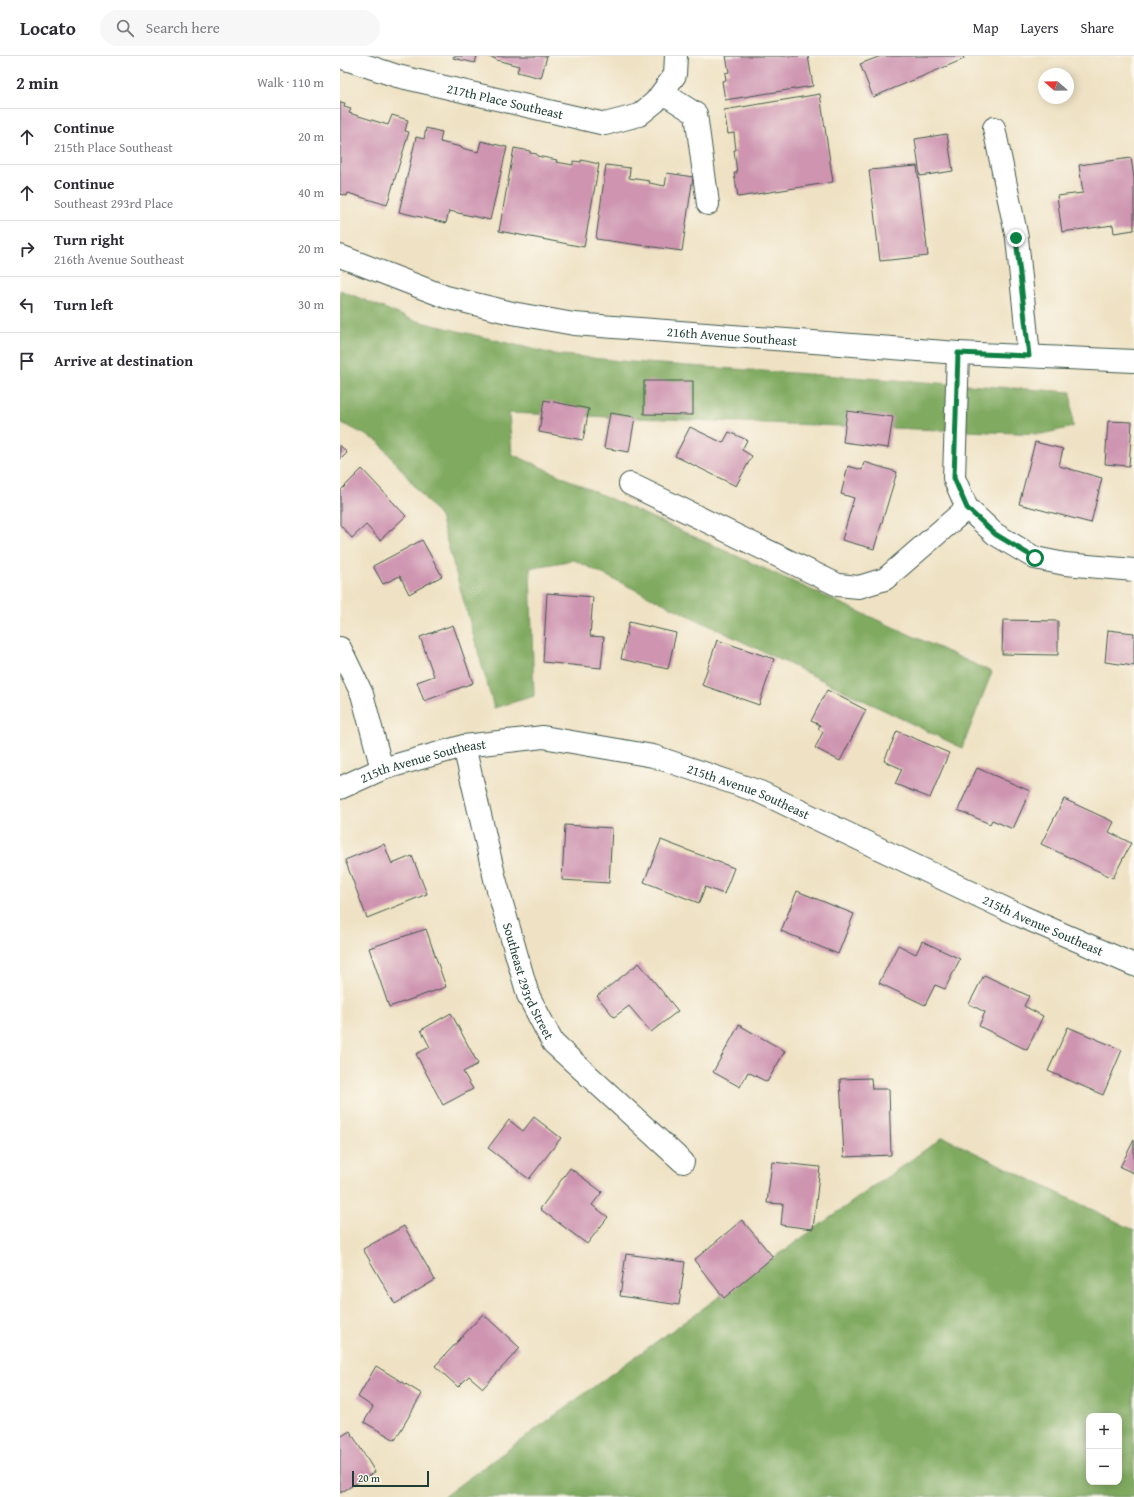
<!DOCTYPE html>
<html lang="en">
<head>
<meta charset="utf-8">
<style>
	:root { --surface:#fff; --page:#f7f7f7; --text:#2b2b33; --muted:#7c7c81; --line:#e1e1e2 }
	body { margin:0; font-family:"Gentium Book Plus",serif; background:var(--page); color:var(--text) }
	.controls { position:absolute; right:12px; bottom:12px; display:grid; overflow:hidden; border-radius:8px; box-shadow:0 2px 10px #0003 }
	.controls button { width:36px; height:36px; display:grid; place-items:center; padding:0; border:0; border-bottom:1px solid var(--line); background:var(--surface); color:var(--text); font:20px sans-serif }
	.compass { position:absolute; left:698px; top:12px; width:36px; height:36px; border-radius:50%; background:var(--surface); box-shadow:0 2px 10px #0003; rotate:290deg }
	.scale { position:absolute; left:12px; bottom:10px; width:77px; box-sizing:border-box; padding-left:4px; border:2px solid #1f3d34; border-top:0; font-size:11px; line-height:14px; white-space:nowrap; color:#1f3d34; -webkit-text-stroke:3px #fbf7ec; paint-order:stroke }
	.stop { position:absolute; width:12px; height:12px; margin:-9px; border:3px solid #0b8043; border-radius:50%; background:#fff }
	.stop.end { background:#0b8043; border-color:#fff; box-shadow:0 1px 4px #0008 }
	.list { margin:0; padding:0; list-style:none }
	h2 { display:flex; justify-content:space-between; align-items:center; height:52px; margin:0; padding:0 16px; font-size:17px }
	h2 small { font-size:13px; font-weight:400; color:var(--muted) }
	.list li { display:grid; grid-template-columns:26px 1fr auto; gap:12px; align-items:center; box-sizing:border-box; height:56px; padding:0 16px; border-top:1px solid var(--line) }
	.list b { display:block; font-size:15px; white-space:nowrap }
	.list p { margin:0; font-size:13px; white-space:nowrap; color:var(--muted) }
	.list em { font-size:13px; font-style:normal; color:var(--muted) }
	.icon { flex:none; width:22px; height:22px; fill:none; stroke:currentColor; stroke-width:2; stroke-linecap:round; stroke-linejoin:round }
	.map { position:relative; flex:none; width:794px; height:1441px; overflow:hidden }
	header { display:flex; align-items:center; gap:24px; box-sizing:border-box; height:56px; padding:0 20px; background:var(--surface); border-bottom:1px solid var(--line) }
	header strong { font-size:19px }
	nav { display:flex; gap:22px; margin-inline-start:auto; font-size:14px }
	.search { width:280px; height:36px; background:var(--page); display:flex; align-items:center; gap:10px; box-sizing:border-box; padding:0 14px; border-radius:22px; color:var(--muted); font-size:15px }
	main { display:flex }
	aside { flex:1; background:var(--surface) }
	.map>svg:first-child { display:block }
	.forest { fill:#80aa60; stroke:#50744a; fill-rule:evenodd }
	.building { fill:#ce94b0 }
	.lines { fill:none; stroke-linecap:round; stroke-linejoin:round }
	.minor-casing { stroke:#3e564a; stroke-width:24 }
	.minor { stroke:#fff; stroke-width:22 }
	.route { stroke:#0b8043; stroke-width:5 }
	.labels { text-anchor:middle; stroke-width:4; stroke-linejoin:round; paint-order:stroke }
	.street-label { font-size:13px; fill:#1f3d34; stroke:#fbf7ec }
</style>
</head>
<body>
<header>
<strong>Locato</strong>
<div class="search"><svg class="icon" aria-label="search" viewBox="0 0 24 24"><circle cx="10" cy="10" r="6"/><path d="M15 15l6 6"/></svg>Search here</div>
<nav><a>Map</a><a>Layers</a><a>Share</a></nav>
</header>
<main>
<aside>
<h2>2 min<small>Walk · 110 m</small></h2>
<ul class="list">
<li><svg class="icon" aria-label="ahead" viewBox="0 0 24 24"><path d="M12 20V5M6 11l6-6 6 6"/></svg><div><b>Continue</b><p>215th Place Southeast</p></div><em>20 m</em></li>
<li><svg class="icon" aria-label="ahead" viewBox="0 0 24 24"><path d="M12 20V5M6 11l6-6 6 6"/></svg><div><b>Continue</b><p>Southeast 293rd Place</p></div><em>40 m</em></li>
<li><svg class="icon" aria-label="right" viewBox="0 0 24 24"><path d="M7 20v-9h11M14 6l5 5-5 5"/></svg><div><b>Turn right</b><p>216th Avenue Southeast</p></div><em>20 m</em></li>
<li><svg class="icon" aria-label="left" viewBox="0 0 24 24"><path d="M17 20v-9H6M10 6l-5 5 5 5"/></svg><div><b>Turn left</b></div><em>30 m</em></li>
<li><svg class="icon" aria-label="arrive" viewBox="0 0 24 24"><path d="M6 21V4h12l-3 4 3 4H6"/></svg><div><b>Arrive at destination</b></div></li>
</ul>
</aside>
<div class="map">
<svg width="794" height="1441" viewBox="0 0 794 1441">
	<rect width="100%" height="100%" fill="#fbf7ec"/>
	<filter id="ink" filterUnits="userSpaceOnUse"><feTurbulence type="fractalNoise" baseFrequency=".025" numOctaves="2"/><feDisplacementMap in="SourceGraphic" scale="8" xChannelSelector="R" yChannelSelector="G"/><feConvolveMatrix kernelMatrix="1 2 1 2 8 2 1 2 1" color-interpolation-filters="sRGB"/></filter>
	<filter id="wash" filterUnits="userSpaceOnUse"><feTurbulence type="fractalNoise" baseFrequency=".012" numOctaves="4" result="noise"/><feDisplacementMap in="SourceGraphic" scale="16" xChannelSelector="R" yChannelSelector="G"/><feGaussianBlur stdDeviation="0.9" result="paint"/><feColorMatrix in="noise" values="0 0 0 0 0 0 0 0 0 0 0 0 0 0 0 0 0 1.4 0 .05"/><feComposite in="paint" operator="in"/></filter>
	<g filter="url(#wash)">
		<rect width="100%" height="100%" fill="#efe2c4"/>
		<path class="forest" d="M0,234L73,264L213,298L291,306L731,336L733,371L702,378L169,357L172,398L652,616L622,692L234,504L190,512L194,640L154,652L100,461L38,385L0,366Z
			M603,1081L794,1174V1441H103L285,1308ZM749,1360H779V1426H749Z"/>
		<g id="blocks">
			<path class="building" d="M114,0H137L135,7L113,2Z
				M147,0H207L201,22L177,16L179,10L156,4V3Z
				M386,0H468L473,30L385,44L382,25L386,24L385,17L389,16Z
				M541,0H623L624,3L533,41L520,8Z
				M480,38L493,126L398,141L394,117H397L394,94H396L394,77L388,78L384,54Z
				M0,46L5,47L4,51L11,53L9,57L48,69L52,59L68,64L65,75L69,76L47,149L8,137L7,140L0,138Z
				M86,72L102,76L100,86L121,91V92L138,96L141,85L167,91L150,164L109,155L106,167L59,156L76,81L84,83Z
				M607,78L613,115L580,120L575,83Z
				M174,92L190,95V97L197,98V100L217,104L216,106L233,109V105L241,106V104L259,108L244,191L159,175Z
				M791,102L794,122V174L774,177L773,169L722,176L717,140L743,137L739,109Z
				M266,109L290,112L289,122L310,125L309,127L325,130L327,117L353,121L342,195L256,183Z
				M577,110L588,200L540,205L529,114Z
				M304,325H353V359L304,358Z
				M204,344L249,353L243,384L199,376Z
				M507,355L553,361L548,392L503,386Z
				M270,357L295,361L289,396L264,392Z
				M768,365L792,366L789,410L765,408Z
				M350,371L383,387L389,376L407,384L402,394L412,400L396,430L335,400Z
				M695,386L723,393L719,410L762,422L751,467L679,448Z
				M0,389L7,397L0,404Z
				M524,406L557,416L534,493L502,484L514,442L501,438L508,410L522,414Z
				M22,413L66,460L40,484L26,469L12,482L0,469V435Z
				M82,484L102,520L69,538L60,520L43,528L33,510Z
				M207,537L253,541L250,580L264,581L261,612L203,606Z
				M663,564L718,565V599L662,598Z
				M289,566L336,577L328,613L281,603Z
				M113,569L133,627L84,645L77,626L94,620L80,581Z
				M768,574L794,577V610L765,606Z
				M377,584L434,603L419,649L362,629Z
				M487,634L526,654L500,705L475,692L483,676L478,673L480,669L471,665Z
				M557,675L609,697L590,742L555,728L562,713L544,705Z
				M637,712L690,735L673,773L652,764L650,768L618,754Z
				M724,743L774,766L769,776L791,787L773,822L701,788Z
				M225,769L272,772L269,827L222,824Z
				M321,784L394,812L384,838L365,831L359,847L304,826Z
				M44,788L52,808L72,800L87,838L27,862L5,804Z
				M457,835L514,858L498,898L441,875Z
				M86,873L106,931L49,951L29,892Z
				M582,885L620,903L605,933L595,929L585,949L539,927L558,889L576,898Z
				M299,907L338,955L311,976L289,950L274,961L257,940Z
				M644,919L689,940L684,950L703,960L687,994L639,970L645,956L629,948Z
				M111,957L138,1008L123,1016L133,1033L103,1049L76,998L90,991L81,974Z
				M399,969L445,995L427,1026L408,1016L400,1031L373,1016Z
				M728,971L782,994L763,1039L708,1015Z
				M531,1022L532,1033H549L551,1099L504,1101L500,1023Z
				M194,1061L221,1082L189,1123L148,1092L169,1064L183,1075Z
				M794,1084V1117L780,1111Z
				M432,1106L480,1111L473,1173L441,1169L443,1148L427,1147Z
				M230,1112L262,1136L252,1149L268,1161L247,1188L200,1153Z
				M402,1164L433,1201L384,1242L354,1204Z
				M64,1170L95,1224L55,1248L23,1193Z
				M286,1198L345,1206L339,1249L280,1240Z
				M143,1258L180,1292L143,1332L129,1320L118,1331L95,1310Z
				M36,1310L82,1338L55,1384L24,1366L33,1351L18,1341Z
				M10,1375L35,1416L0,1437V1381Z"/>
		</g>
	</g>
	<g filter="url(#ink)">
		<use href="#blocks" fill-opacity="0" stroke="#3e564a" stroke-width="1"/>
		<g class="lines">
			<defs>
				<g id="minor">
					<path id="s1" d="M0,1L57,20L265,68L299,59L315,46L335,19L336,0"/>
					<path d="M323,37L356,58L368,148"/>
					<path d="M654,72L677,182L689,300"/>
					<path id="s2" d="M0,200L106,241L172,257L234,268L618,297L794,305"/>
					<path d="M618,297L614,422L627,452L655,478L695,502L725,508L794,514"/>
					<path d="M290,428L498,529L519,531L545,523L627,452"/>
					<path d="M0,592L22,638L42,713"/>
					<path id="s3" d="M124,690L155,823L188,939L213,987L343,1106"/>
					<path id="s4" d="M0,732L42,713L124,690L203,681L313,700L420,736L681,860L794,909"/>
				</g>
			</defs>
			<use href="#minor" class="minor-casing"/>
			<use href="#minor" class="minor"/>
		</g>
	</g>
	<g class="lines" filter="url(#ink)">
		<path class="route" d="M676,182L689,300L618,297L614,422L627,452L655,478L695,502"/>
	</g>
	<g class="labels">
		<g class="street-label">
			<text dy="5" stroke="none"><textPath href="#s1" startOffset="171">217th Place Southeast</textPath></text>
			<text dy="5" stroke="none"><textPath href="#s2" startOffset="403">216th Avenue Southeast</textPath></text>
			<text dy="5" stroke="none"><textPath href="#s4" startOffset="88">215th Avenue Southeast</textPath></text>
			<text dy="5" stroke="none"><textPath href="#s4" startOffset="424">215th Avenue Southeast</textPath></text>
			<text dy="5" stroke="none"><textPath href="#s4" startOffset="748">215th Avenue Southeast</textPath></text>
			<text dy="5" stroke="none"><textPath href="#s3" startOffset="244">Southeast 293rd Street</textPath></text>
		</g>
	</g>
</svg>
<div class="controls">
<button>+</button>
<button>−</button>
</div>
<svg class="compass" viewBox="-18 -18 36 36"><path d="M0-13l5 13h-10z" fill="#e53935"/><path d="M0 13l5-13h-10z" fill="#7c7c81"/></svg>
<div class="scale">20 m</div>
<div class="stop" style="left:695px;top:502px"></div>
<div class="stop end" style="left:676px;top:182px"></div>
</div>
</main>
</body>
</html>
